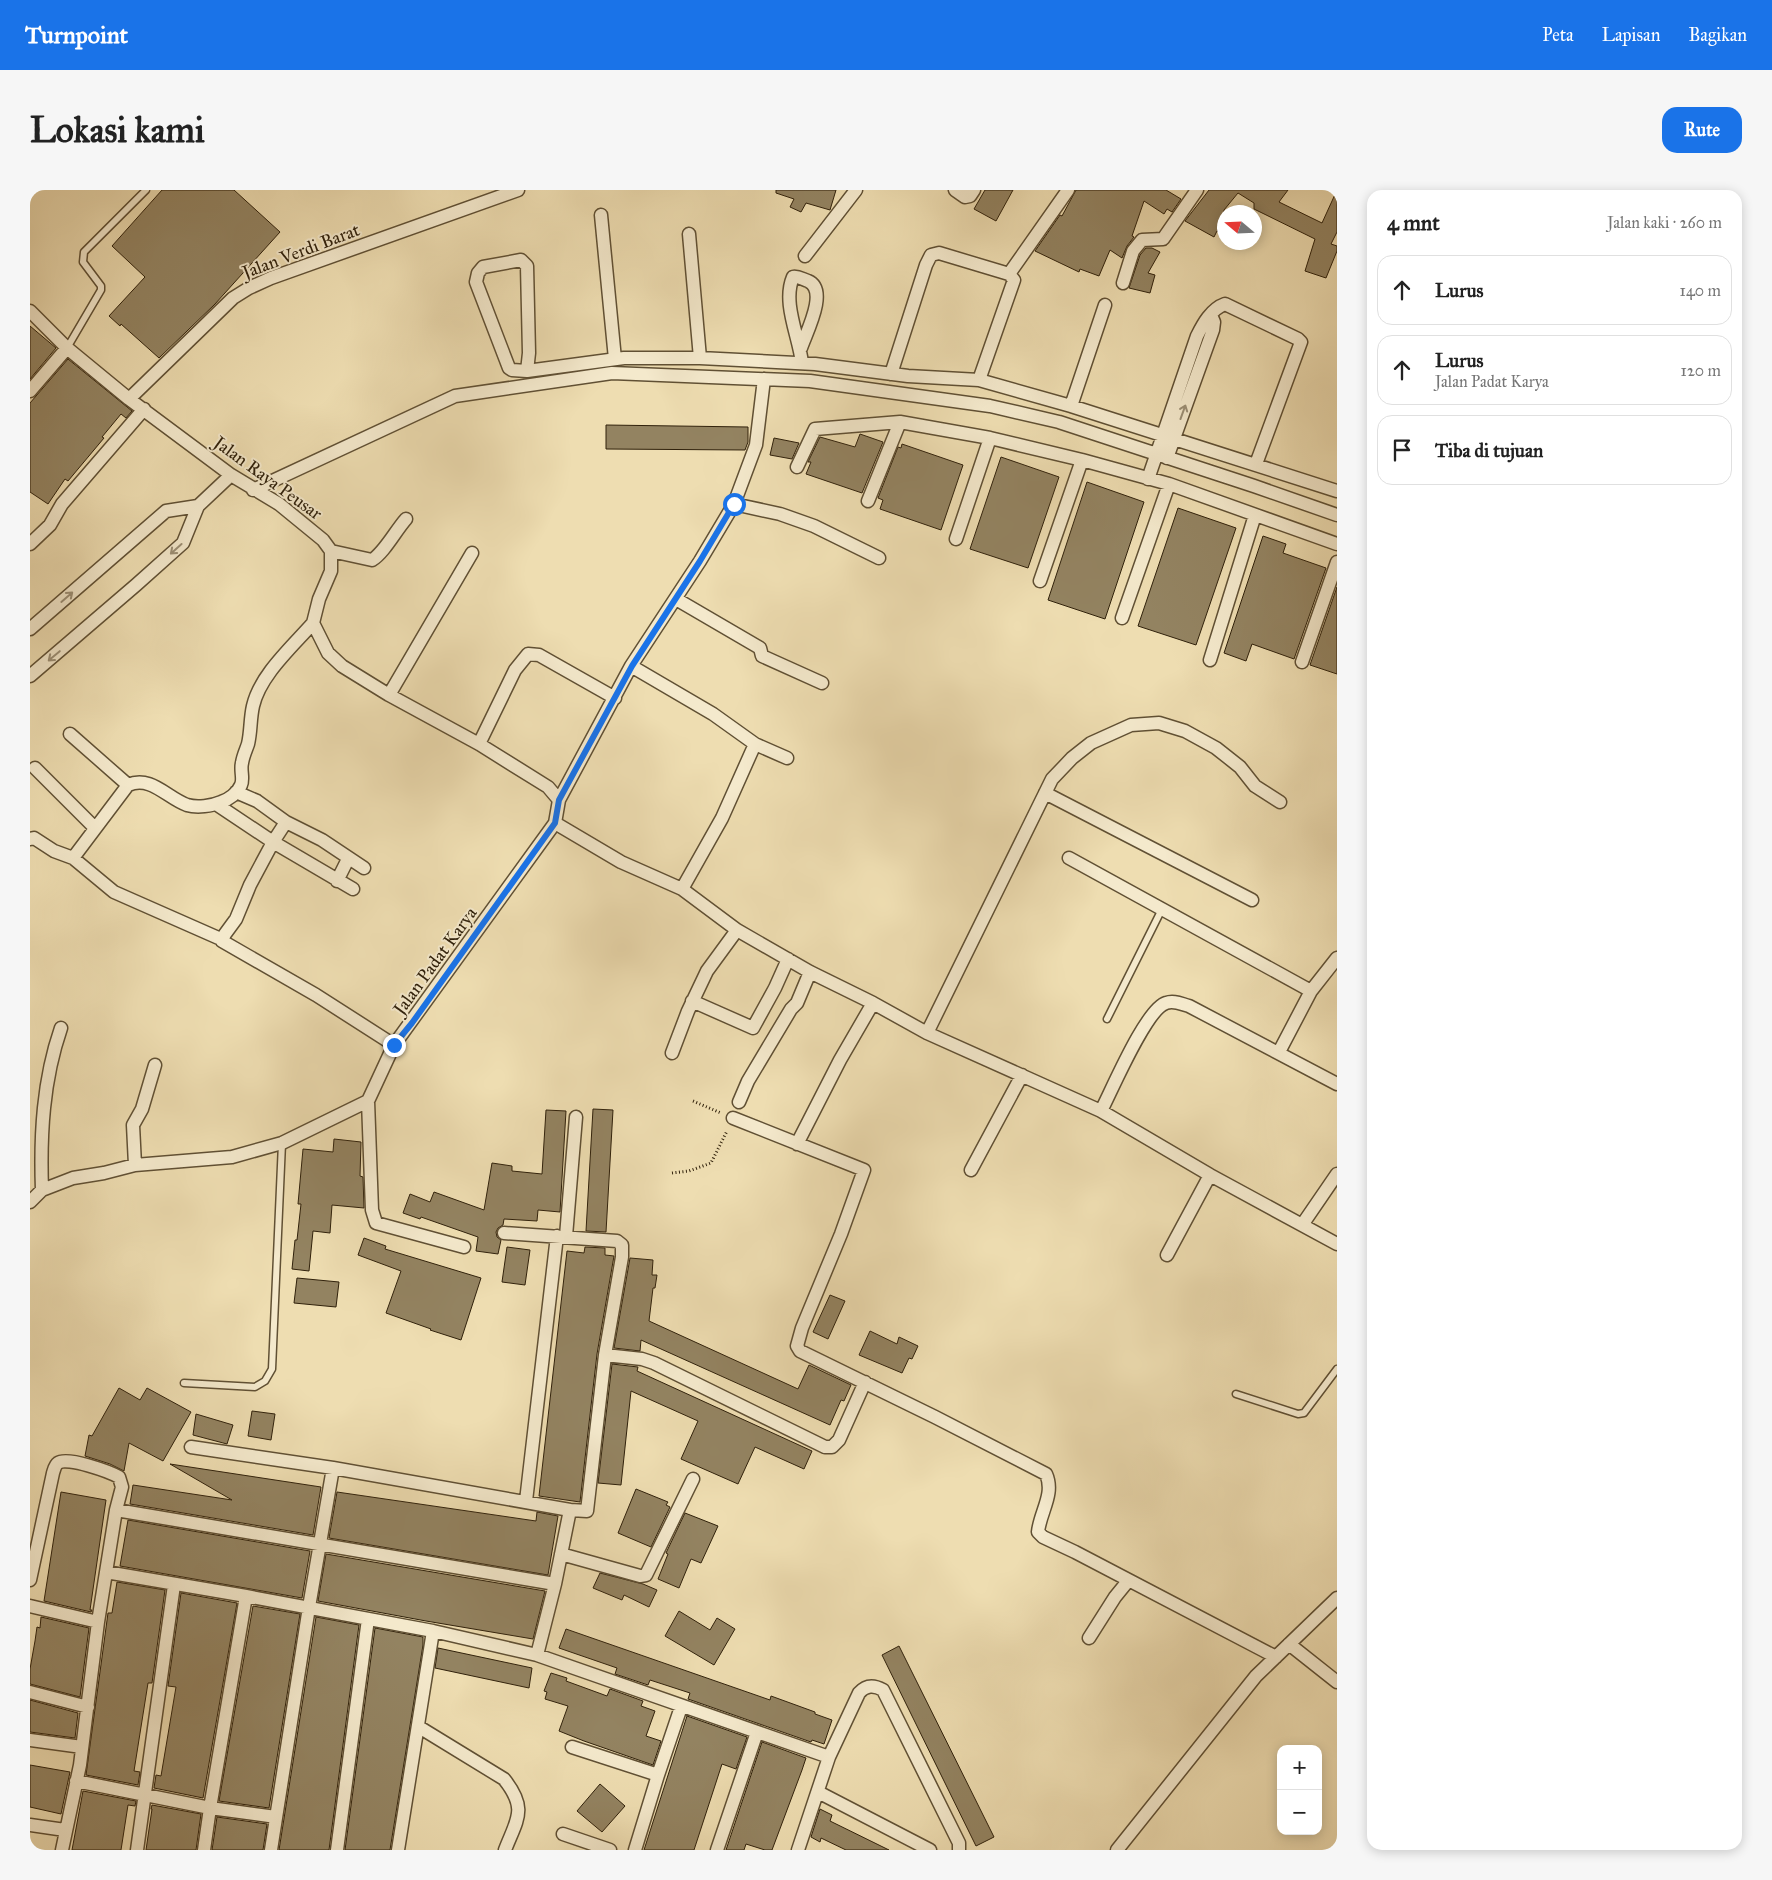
<!DOCTYPE html>
<html lang="id">
<head>
<meta charset="utf-8">
<style>
	:root { --surface:#fff; --page:#f6f6f6; --text:#222; --muted:#767676; --line:#e0e0e0; --accent:#1a73e8 }
	body { margin:0; font-family:"IM FELL Great Primer",serif; background:var(--page); color:var(--text) }
	.controls { position:absolute; right:15px; bottom:15px; display:grid; overflow:hidden; border-radius:10px; box-shadow:0 2px 12px #0003 }
	.controls button { width:45px; height:45px; display:grid; place-items:center; padding:0; border:0; border-bottom:1px solid var(--line); background:var(--surface); color:var(--text); font:25px sans-serif }
	.compass { position:absolute; left:1187px; top:15px; width:45px; height:45px; border-radius:50%; background:var(--surface); box-shadow:0 2px 12px #0003; rotate:289deg }
	.stop { position:absolute; width:15px; height:15px; margin:-11px; border:4px solid #1a73e8; border-radius:50%; background:#fff }
	.stop.end { background:#1a73e8; border-color:#fff; box-shadow:0 1px 5px #0008 }
	.list { margin:0; padding:0; list-style:none }
	h2 { display:flex; justify-content:space-between; align-items:center; height:65px; margin:0; padding:0 20px; font-size:21px }
	h2 small { font-size:16px; font-weight:400; color:var(--muted) }
	.list li { display:grid; grid-template-columns:32px 1fr auto; gap:15px; align-items:center; box-sizing:border-box; height:70px; margin:0 10px 10px; padding:0 10px; border:1px solid var(--line); border-radius:15px }
	.list b { display:block; font-size:19px; white-space:nowrap }
	.list p { margin:0; font-size:16px; white-space:nowrap; color:var(--muted) }
	.list em { font-size:16px; font-style:normal; color:var(--muted) }
	.icon { flex:none; width:28px; height:28px; fill:none; stroke:currentColor; stroke-width:2; stroke-linecap:round; stroke-linejoin:round }
	.map { position:relative; flex:none; width:1307px; height:1660px; overflow:hidden; border-radius:15px }
	header { display:flex; align-items:center; gap:30px; box-sizing:border-box; height:70px; padding:0 25px; background:var(--accent); color:#fff }
	header strong { font-size:24px }
	nav { display:flex; gap:28px; margin-inline-start:auto; font-size:18px }
	.intro { display:flex; align-items:center; justify-content:space-between; box-sizing:border-box; height:120px; padding:0 30px }
	h1 { margin:0; font-size:35px }
	.button { padding:12px 22px; border-radius:15px; background:var(--accent); color:#fff; font-size:18px; font-weight:700 }
	main { display:flex; gap:30px; padding:0 30px }
	aside { flex:1; background:var(--surface); border-radius:15px; box-shadow:0 2px 12px #0003 }
	.map>svg:first-child { display:block }
	.building { fill:#938361; stroke:#30210b }
	.lines { fill:none; stroke-linecap:round; stroke-linejoin:round }
	.lane-casing { stroke:#605034; stroke-width:9 }
	.street-casing { stroke:#605034; stroke-width:15 }
	.path { stroke:#30210b; stroke-width:3; stroke-dasharray:1 2.5; stroke-linecap:butt }
	.lane { stroke:#f4e9cc; stroke-width:6 }
	.street { stroke:#f4e9cc; stroke-width:12 }
	.oneway { stroke:#9c8f75 }
	.route { stroke:#1a73e8; stroke-width:6 }
	.labels { text-anchor:middle; stroke-width:4; stroke-linejoin:round; paint-order:stroke }
	.street-label { font-size:18px; fill:#30210b; stroke:#f4e9cc }
</style>
</head>
<body>
<header>
<strong>Turnpoint</strong>
<nav><a>Peta</a><a>Lapisan</a><a>Bagikan</a></nav>
</header>
<div class="intro"><h1>Lokasi kami</h1><a class="button">Rute</a></div>
<main>
<div class="map">
<svg width="1307" height="1660" viewBox="0 0 1307 1660">
	<rect width="100%" height="100%" fill="#eeddb1"/>
	<filter id="stains"><feTurbulence type="fractalNoise" baseFrequency=".004" numOctaves="4"/><feColorMatrix values="0 0 0 0 .2 0 0 0 0 .09 0 0 0 0 .02 0 0 0 .5 -.17"/></filter>
	<radialGradient id="worn" r=".72"><stop offset=".6" stop-color="#630" stop-opacity="0"/><stop offset="1" stop-color="#630" stop-opacity=".3"/></radialGradient>
	<path class="building" d="M132,0H204L250,42L185,114L129,168L91,134L90,136L79,126L115,87L82,56Z
		M746,0H806L800,20L776,13L771,22L760,17L764,9L746,3Z
		M955,0H983L966,31L944,19Z
		M1046,0H1136L1151,9L1142,22L1137,19L1134,24L1114,11L1102,46L1104,47L1097,56L1092,68L1080,60L1069,86L1050,79L1049,82L1005,61L1030,25L1032,26Z
		M1179,0H1258L1249,12L1292,33L1307,0V42L1301,54L1307,56V61L1296,88L1275,81L1285,49L1224,19V13L1208,3L1194,20V43L1187,41L1184,47L1155,31Z
		M1116,58H1122L1130,62L1118,83L1125,85L1120,103L1099,98L1110,65Z
		M0,136L26,158L0,189Z
		M38,169L102,221L96,228L91,224L72,247L74,248L38,291L35,289L18,314L0,302V213Z
		M576,235L718,237V252L715,260L576,259Z
		M830,244L853,252L832,303L776,284L781,272H778L790,247L825,257Z
		M744,248L769,253L762,269L740,265Z
		M872,254L933,275L911,340L850,319L853,310L848,308L868,257L871,258Z
		M971,267L1029,287L998,378L940,359Z
		M1057,292L1114,312L1075,429L1018,410Z
		M1148,318L1206,338L1166,455L1108,436Z
		M1233,346L1256,354L1253,363L1296,378L1264,469L1222,454L1216,471L1194,463Z
		M1307,397V484L1280,475Z
		M563,919L583,920L576,1042L556,1041Z
		M516,920L536,921L530,1022L508,1020L507,1031L474,1029L473,1035L468,1038L466,1042L467,1047L471,1050L468,1064L446,1061L448,1047L391,1027L390,1029L373,1023L380,1004L400,1012L404,1002L454,1020L462,973L482,976V981L512,984Z
		M304,949L331,952L330,986L333,987L334,1018L302,1015L300,1043L283,1041L279,1081L262,1079L265,1050H267L271,1014H268L273,959L303,962Z
		M334,1048L356,1056L355,1059L451,1088L431,1150L400,1140L401,1139L356,1123L371,1081L328,1065Z
		M477,1057L500,1060L495,1095L472,1092Z
		M555,1057L575,1058V1065L584,1066L567,1164L550,1312L509,1306L537,1061L554,1063Z
		M600,1068L623,1070L622,1085H627L625,1098H623L619,1131L768,1199L779,1175L821,1195L814,1211L811,1210L800,1235L611,1150L610,1161L584,1158Z
		M267,1088L309,1092L306,1117L264,1113Z
		M800,1105L815,1111L798,1149L783,1142Z
		M840,1141L867,1154L869,1147L888,1156L882,1169L879,1168L872,1183L829,1165Z
		M582,1174L608,1177L607,1181L782,1261L774,1279L725,1257L708,1294L651,1269L668,1231L601,1201L591,1295L568,1293Z
		M89,1198L110,1210L117,1198L161,1222L133,1271L99,1253L94,1281L80,1274L55,1266L59,1245L62,1246Z
		M222,1221L245,1224L241,1250L218,1246Z
		M166,1224L203,1235L197,1254L163,1245Z
		M140,1274L291,1297L283,1345L100,1314L103,1295L202,1310Z
		M606,1299L638,1312L636,1315L640,1317L621,1357L588,1343Z
		M31,1302L76,1310L60,1420H62L61,1422L14,1411Z
		M307,1302L506,1331L507,1322L528,1326L518,1385L299,1348Z
		M655,1323L688,1336L671,1373L661,1369L649,1398L628,1389L638,1364L636,1363Z
		M98,1330L280,1361L272,1408L90,1376Z
		M296,1364L515,1401L503,1449L396,1431L288,1411Z
		M570,1383L613,1394L627,1400L619,1417L594,1405L592,1410L563,1398Z
		M87,1392L135,1400L122,1493H118L104,1581L110,1582L108,1595L56,1585L78,1423H82Z
		M151,1403L207,1413L173,1608L124,1598L126,1585L131,1586L146,1497L138,1496Z
		M223,1416L270,1424L239,1618L189,1611Z
		M649,1421L680,1440L687,1428L705,1439L684,1475L635,1446Z
		M11,1427L59,1438L50,1507L0,1494V1479L5,1451L7,1437L10,1438Z
		M286,1427L329,1435L299,1660H249Z
		M345,1438L393,1447V1455L360,1660H315Z
		M536,1439L740,1510L741,1506L785,1522V1524L802,1530L794,1554L782,1550L781,1552L658,1509L660,1503L620,1490L618,1495L585,1484L587,1478L529,1458Z
		M869,1456L964,1647L946,1656L852,1465Z
		M408,1458L502,1478L499,1498L405,1478Z
		M521,1483L537,1488L536,1491L577,1506L580,1499L613,1511L611,1516L625,1521L616,1546L631,1551L623,1575L554,1551L529,1541L538,1516L515,1509L517,1502L514,1501Z
		M0,1510L48,1523L45,1548L0,1542Z
		M657,1526L717,1547L706,1579L692,1574L664,1660H614Z
		M732,1552L776,1568L772,1580L742,1660H735L716,1654L714,1660H696Z
		M0,1575L40,1582L31,1624L0,1617Z
		M570,1594L595,1616L572,1642L547,1621Z
		M53,1601L106,1611L105,1616L98,1615L91,1660H42Z
		M122,1615L171,1624L166,1660H116L122,1619H121Z
		M790,1619L802,1625L800,1631L859,1660H816L791,1648L790,1652L781,1647Z
		M187,1627L237,1634L233,1660H182Z"/>
	<g class="lines">
		<defs>
			<path id="lane" d="M37,158L71,100V96L53,72L54,62L116,0
				M1077,829L1132,719
				M154,1193L225,1197L235,1191L242,1179L252,953
				M1206,1204L1268,1224L1274,1223L1307,1179"/>
			<path id="street" d="M925,0L935,7L940,6L944,0
				M571,25L585,169
				M659,44L670,168
				M775,66L826,0
				M979,84L1038,0
				M1093,93L1103,61L1112,50L1133,49L1167,0
				M0,121L37,158L99,209L201,285L249,314L293,350L301,361V381L289,409L283,433L298,463L312,476L359,505L449,554L518,597L529,610L525,633L364,855L338,911L252,953L202,967L105,975L74,983L43,988L12,1000L0,1012
				M771,158C776,143 799,100 778,91C772,89 768,86 763,87C752,113 769,146 772,173
				M497,181L499,163L497,76L491,70L453,77L448,83L446,92L479,178L482,180L497,181L594,168H670L785,174L878,186L949,190L1041,216L1307,301
				M861,184L896,75L901,65L909,63L979,84L984,90L949,190
				M0,201L37,158
				M99,209L203,108L219,98L241,88L488,0
				M1041,216L1075,115
				M1137,268L1183,140L1184,132L1181,125
				M767,277L785,239L870,232L960,248L1052,270L1139,294L1307,354
				M1118,289L1167,146C1173,134 1181,119 1195,114L1268,149L1271,152L1226,274
				M223,300L425,206L582,183L780,191L960,216L1029,232L1224,296L1307,325
				M838,311L870,232
				M704,314L750,324L784,336L849,368
				M926,349L960,248
				M0,354L20,335L32,314L114,219
				M301,361L342,370C354,363 366,340 376,329
				M1010,391L1052,270
				M646,409L730,458L732,466L792,493
				M1092,428L1139,294
				M0,439L136,321L168,316
				M1180,470L1225,325
				M1272,472L1307,372
				M601,476L683,524L725,554L757,568
				M0,486L106,395L153,353L168,316L201,285
				M359,505L442,363
				M40,544L98,595
				M449,554L485,480L498,464L509,465L585,508
				M5,578L65,638
				M206,602L227,611L256,632L292,650L334,678
				M1015,603L1222,710
				M529,610L601,476L670,371L704,314L726,255L734,189
				M186,614L243,652L323,699
				M256,632L243,652L220,695L206,729L195,744L192,751L286,805L364,855
				M525,633L591,672L652,699L707,740L780,782L843,813L897,843L1071,921L1180,985L1307,1054
				M0,649L4,648L24,661L43,668L98,595C121,585 137,608 157,615C167,618 182,616 191,612C198,610 208,603 211,595C214,589 210,580 212,573C213,566 216,560 218,554C221,542 220,529 223,516C230,485 262,457 283,433
				M43,668L84,702L193,750
				M1039,668L1281,801
				M307,691L318,669
				M652,699L692,628L725,554
				M662,811L723,838L745,798L758,769
				M897,843L1022,589L1042,568L1061,553L1101,535L1129,533L1155,541L1186,558L1210,577L1225,596L1250,612
				M1249,862L1281,801L1307,768
				M642,863L658,821L677,781L707,740
				M338,911L342,1020L346,1033L434,1057
				M709,912L718,891L761,819L767,813L780,782
				M1071,921C1082,900 1116,819 1136,813C1144,810 1151,814 1159,816L1307,894
				M703,928L834,980L811,1044L772,1138L767,1156L770,1161L905,1227L1016,1284C1025,1304 1010,1322 1008,1342L1013,1347L1045,1362L1246,1467
				M767,954L810,870L843,813
				M105,975L103,935L112,919L125,875
				M941,980L992,885
				M12,1000C10,945 13,890 31,838
				M1272,1035L1307,984
				M536,1046L546,927
				M1137,1065L1180,985
				M575,1165L612,1169L624,1173L795,1257H802L809,1250L835,1192
				M161,1257L303,1278L540,1320L557,1321L575,1165L592,1067V1055L587,1051L474,1043
				M496,1311L527,1046
				M86,1320L525,1394
				M531,1364L610,1386L616,1385L663,1289
				M76,1382L216,1406L403,1441L507,1465L799,1567
				M0,1390L23,1283C24,1280 25,1275 28,1273C37,1266 80,1282 89,1287L92,1297L86,1320L68,1432L50,1575L32,1660
				M0,1416L68,1432
				M1059,1448L1085,1407L1098,1391
				M1259,1454L1307,1492
				M507,1465L525,1394L540,1320
				M0,1502L58,1517
				M389,1537L474,1589C498,1619 487,1629 475,1660
				M0,1550L52,1557
				M542,1557L628,1585
				M46,1591L180,1618L246,1627
				M788,1602L900,1660
				M0,1635L35,1640
				M533,1644L580,1660
				M107,1660L144,1395
				M174,1660L180,1618L216,1406
				M241,1660L279,1417L303,1278
				M307,1660L338,1429
				M368,1660L403,1441
				M605,1660L628,1585L651,1517
				M687,1660L727,1542
				M768,1660L799,1567L829,1503C836,1495 844,1495 853,1500L929,1653V1660
				M1087,1660L1226,1486L1307,1408"/>
		</defs>
		<use href="#lane" class="lane-casing"/>
		<use href="#street" class="street-casing"/>
		<path class="path" d="M663,911L691,923
			M642,983L659,981L681,973L697,941"/>
		<use href="#lane" class="lane"/>
		<use href="#street" class="street"/>
	</g>
	<defs><path id="oneway-shaft" d="M-6 0H5M1.5-3L5.5 0L1.5 3" fill="none" stroke-width="1.6" stroke-linecap="round" stroke-linejoin="round" transform="scale(1.25)"/></defs>
	<g class="oneway">
		<use href="#oneway-shaft" transform="translate(1153 222) rotate(-70)"/>
		<use href="#oneway-shaft" transform="translate(146 359) rotate(138)"/>
		<use href="#oneway-shaft" transform="translate(37 407) rotate(-41)"/>
		<use href="#oneway-shaft" transform="translate(24 466) rotate(140)"/>
	</g>
	<g class="lines">
		<path class="route" d="M364,855L382,833L525,633L529,610L602,476L670,371L704,314"/>
	</g>
	<g class="labels">
		<g class="street-label">
			<text transform="translate(271 61) rotate(-21)" y="6">Jalan Verdi Barat</text>
			<text transform="translate(238 288) rotate(36)" y="6">Jalan Raya Peusar</text>
			<text transform="translate(405 771) rotate(-54)" y="6">Jalan Padat Karya</text>
		</g>
	</g>
	<rect width="100%" height="100%" filter="url(#stains)"/>
	<rect width="100%" height="100%" fill="url(#worn)"/>
</svg>
<div class="controls">
<button>+</button>
<button>−</button>
</div>
<svg class="compass" viewBox="-18 -18 36 36"><path d="M0-13l5 13h-10z" fill="#e53935"/><path d="M0 13l5-13h-10z" fill="#767676"/></svg>
<div class="stop" style="left:704px;top:314px"></div>
<div class="stop end" style="left:364px;top:855px"></div>
</div>
<aside>
<h2>4 mnt<small>Jalan kaki · 260 m</small></h2>
<ul class="list">
<li><svg class="icon" aria-label="ahead" viewBox="0 0 24 24"><path d="M12 20V5M6 11l6-6 6 6"/></svg><div><b>Lurus</b></div><em>140 m</em></li>
<li><svg class="icon" aria-label="ahead" viewBox="0 0 24 24"><path d="M12 20V5M6 11l6-6 6 6"/></svg><div><b>Lurus</b><p>Jalan Padat Karya</p></div><em>120 m</em></li>
<li><svg class="icon" aria-label="arrive" viewBox="0 0 24 24"><path d="M6 21V4h12l-3 4 3 4H6"/></svg><div><b>Tiba di tujuan</b></div></li>
</ul>
</aside>
</main>
</body>
</html>
